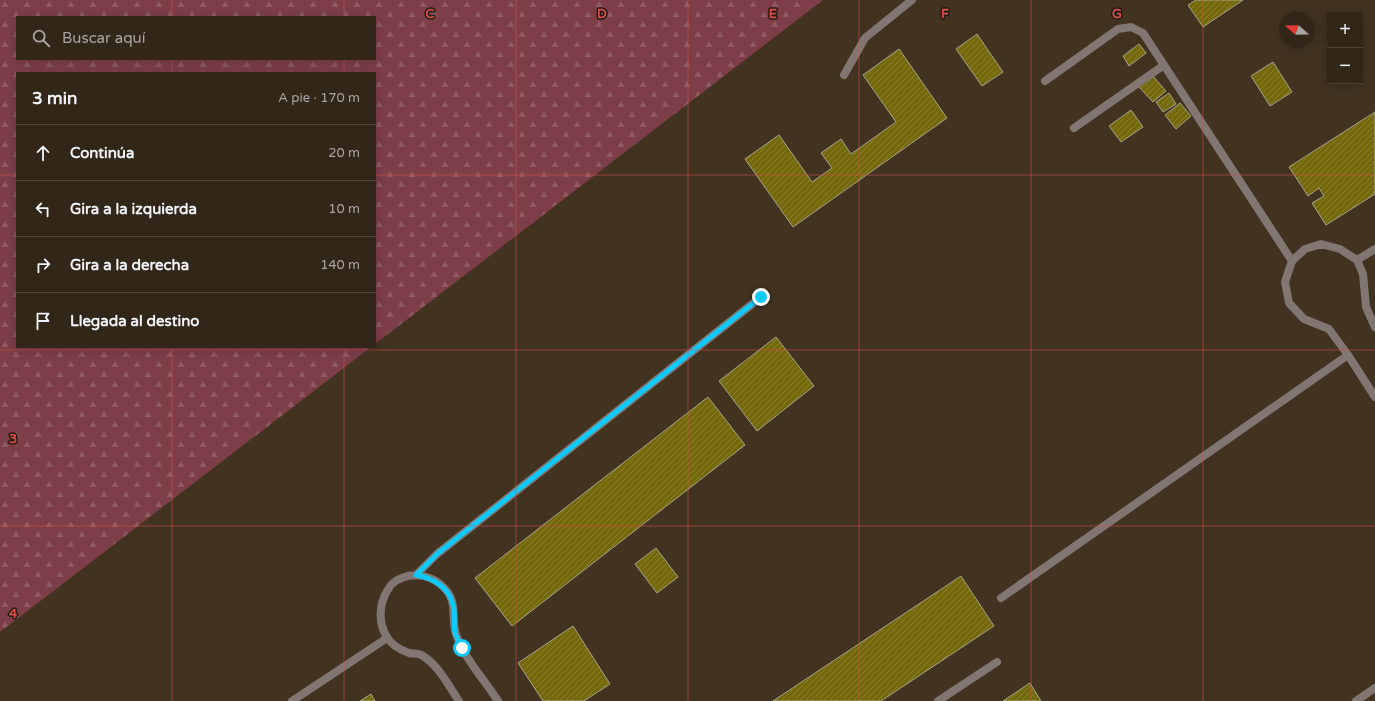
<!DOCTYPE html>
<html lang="es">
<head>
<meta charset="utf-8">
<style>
	:root { --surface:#322619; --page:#3a2e22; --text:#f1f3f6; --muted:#a8a5a2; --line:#4d4338 }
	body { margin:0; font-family:"Varela Round",sans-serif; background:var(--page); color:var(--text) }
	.controls { position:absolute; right:12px; top:12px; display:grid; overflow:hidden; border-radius:0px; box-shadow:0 2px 10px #0003 }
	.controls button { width:36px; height:36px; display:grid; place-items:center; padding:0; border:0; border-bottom:1px solid var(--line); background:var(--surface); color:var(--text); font:20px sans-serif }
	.compass { position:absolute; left:1279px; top:12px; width:36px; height:36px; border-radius:50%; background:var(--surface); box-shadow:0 2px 10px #0003; rotate:290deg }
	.stop { position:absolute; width:12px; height:12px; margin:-9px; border:3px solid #0dcafa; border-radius:50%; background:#fff }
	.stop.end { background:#0dcafa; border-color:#fff; box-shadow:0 1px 4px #0008 }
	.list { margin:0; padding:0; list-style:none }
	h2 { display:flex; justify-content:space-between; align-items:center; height:52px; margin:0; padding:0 16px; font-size:17px }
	h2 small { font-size:13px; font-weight:400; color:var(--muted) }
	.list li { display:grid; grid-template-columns:26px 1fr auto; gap:12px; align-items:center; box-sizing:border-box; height:56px; padding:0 16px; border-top:1px solid var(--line) }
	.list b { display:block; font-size:15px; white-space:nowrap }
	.list em { font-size:13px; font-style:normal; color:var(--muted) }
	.icon { flex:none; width:22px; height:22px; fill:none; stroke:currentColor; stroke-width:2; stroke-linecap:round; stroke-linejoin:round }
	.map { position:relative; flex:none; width:1375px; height:701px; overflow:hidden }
	.search { position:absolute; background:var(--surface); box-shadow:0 2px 10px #0003; left:16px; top:16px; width:360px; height:44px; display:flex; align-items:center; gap:10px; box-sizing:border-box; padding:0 14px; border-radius:0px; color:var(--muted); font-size:15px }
	.panel { position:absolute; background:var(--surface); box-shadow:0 2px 10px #0003; left:16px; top:72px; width:360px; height:276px; border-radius:0px }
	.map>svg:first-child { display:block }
	.forest { fill:url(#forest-firs); fill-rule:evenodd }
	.building { fill:url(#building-hatch); stroke:#a6a48a }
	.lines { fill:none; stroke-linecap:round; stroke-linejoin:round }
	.lane { stroke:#827672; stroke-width:8 }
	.street { stroke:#827672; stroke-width:8 }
	.route { stroke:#0dcafa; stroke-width:5 }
	.grid { fill:none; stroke:#dc4f4d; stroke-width:1; stroke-opacity:0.55 }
	.grid-label { font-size:13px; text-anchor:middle; font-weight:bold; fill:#dc4f4d; stroke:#231c14; stroke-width:3; stroke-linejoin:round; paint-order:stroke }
</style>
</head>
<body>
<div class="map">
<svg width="1375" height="701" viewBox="0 0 1375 701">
	<defs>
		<pattern id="forest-firs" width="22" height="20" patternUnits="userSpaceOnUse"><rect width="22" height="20" fill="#7d3e48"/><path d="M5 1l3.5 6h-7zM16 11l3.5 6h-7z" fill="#905a62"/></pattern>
		<pattern id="building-hatch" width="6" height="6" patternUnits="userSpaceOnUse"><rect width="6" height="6" fill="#73680a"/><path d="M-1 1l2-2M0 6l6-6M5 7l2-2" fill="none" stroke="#887e2d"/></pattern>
	</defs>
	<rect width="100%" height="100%" fill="#423321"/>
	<path class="forest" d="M0,0H823L375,344V73H17V347H371L0,632ZM17,17H375V59H17Z"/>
	<path class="building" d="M1196,0H1243L1203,27L1188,5Z
		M977,34L1003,72L982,86L956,49Z
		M1139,44L1146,53L1129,66L1123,56Z
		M899,49L947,118L793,227L745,159L779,135L812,182L832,168L821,153L841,139L851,154L896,122L863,75Z
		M1273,62L1292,92L1270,106L1251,76Z
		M1152,75L1166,91L1153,102L1139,87Z
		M1169,93L1176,104L1163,112L1156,102Z
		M1180,103L1191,116L1176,129L1165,115Z
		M1131,110L1143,127L1121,142L1109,126Z
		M1375,112V194L1326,225L1312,203L1324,196L1319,188L1308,196L1289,167Z
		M776,337L814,386L757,431L719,381Z
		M708,397L745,445L512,626L475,578Z
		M656,548L678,577L657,593L635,564Z
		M961,576L994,626L881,701H773Z
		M573,626L610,684L584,701H543L518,663Z
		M1030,683L1041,701H1003Z
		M371,694L375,701H360Z"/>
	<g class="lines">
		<path class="lane" d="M844,75L865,38L912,0
			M1045,81L1118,29L1131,27L1143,33L1292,261
			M1074,128L1164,65"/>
		<path class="street" d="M1357,260L1375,249
			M1375,327L1366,307L1363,274L1357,260L1340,249L1321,244L1305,249L1292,261L1285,282L1289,303L1304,319L1329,329L1348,355L1375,397
			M416,575L437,554L761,297
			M1001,598L1348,355
			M292,701L387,638
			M459,701C448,685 439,666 423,656C419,653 413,654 409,653C401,650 391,645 387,637C378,623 379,605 387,591C389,589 390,585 392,584C406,572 427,573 440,584C460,600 450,616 456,634C463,656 485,681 498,701
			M938,701L997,662
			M1356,701L1375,688"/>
	</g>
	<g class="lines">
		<path class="route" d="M462,648C460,643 457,638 455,633C453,624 456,614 453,605C449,587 433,578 416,575L437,554L761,297"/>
	</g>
	<path class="grid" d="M172,0V17M344,0V17M516,0V701M688,0V701M859,0V701M1031,0V701M1203,0V701M172,59V73M344,59V73M0,175H17M375,175H1375M172,347V701M344,347V701M0,350H1375M0,526H1375"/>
	<g class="grid-label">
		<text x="430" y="18">C</text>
		<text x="602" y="18">D</text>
		<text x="773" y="18">E</text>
		<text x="945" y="18">F</text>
		<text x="1117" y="18">G</text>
		<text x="13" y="443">3</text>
		<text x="13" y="618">4</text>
	</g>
</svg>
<div class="controls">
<button>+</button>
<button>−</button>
</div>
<svg class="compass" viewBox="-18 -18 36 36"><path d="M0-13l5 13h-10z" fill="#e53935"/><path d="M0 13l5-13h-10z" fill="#a8a5a2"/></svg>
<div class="stop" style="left:462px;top:648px"></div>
<div class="stop end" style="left:761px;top:297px"></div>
<div class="search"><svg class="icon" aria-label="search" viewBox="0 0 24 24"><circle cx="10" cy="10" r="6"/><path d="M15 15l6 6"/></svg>Buscar aquí</div>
<section class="panel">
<h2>3 min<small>A pie · 170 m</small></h2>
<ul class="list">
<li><svg class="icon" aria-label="ahead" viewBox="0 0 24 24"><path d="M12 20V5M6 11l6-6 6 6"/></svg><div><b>Continúa</b></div><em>20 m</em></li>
<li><svg class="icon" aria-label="left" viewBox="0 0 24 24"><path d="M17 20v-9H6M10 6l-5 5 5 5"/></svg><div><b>Gira a la izquierda</b></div><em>10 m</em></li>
<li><svg class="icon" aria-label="right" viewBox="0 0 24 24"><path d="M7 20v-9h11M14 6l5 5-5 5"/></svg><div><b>Gira a la derecha</b></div><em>140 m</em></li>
<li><svg class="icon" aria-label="arrive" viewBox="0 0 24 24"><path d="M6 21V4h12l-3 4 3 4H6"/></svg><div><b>Llegada al destino</b></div></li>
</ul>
</section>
</div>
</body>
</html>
